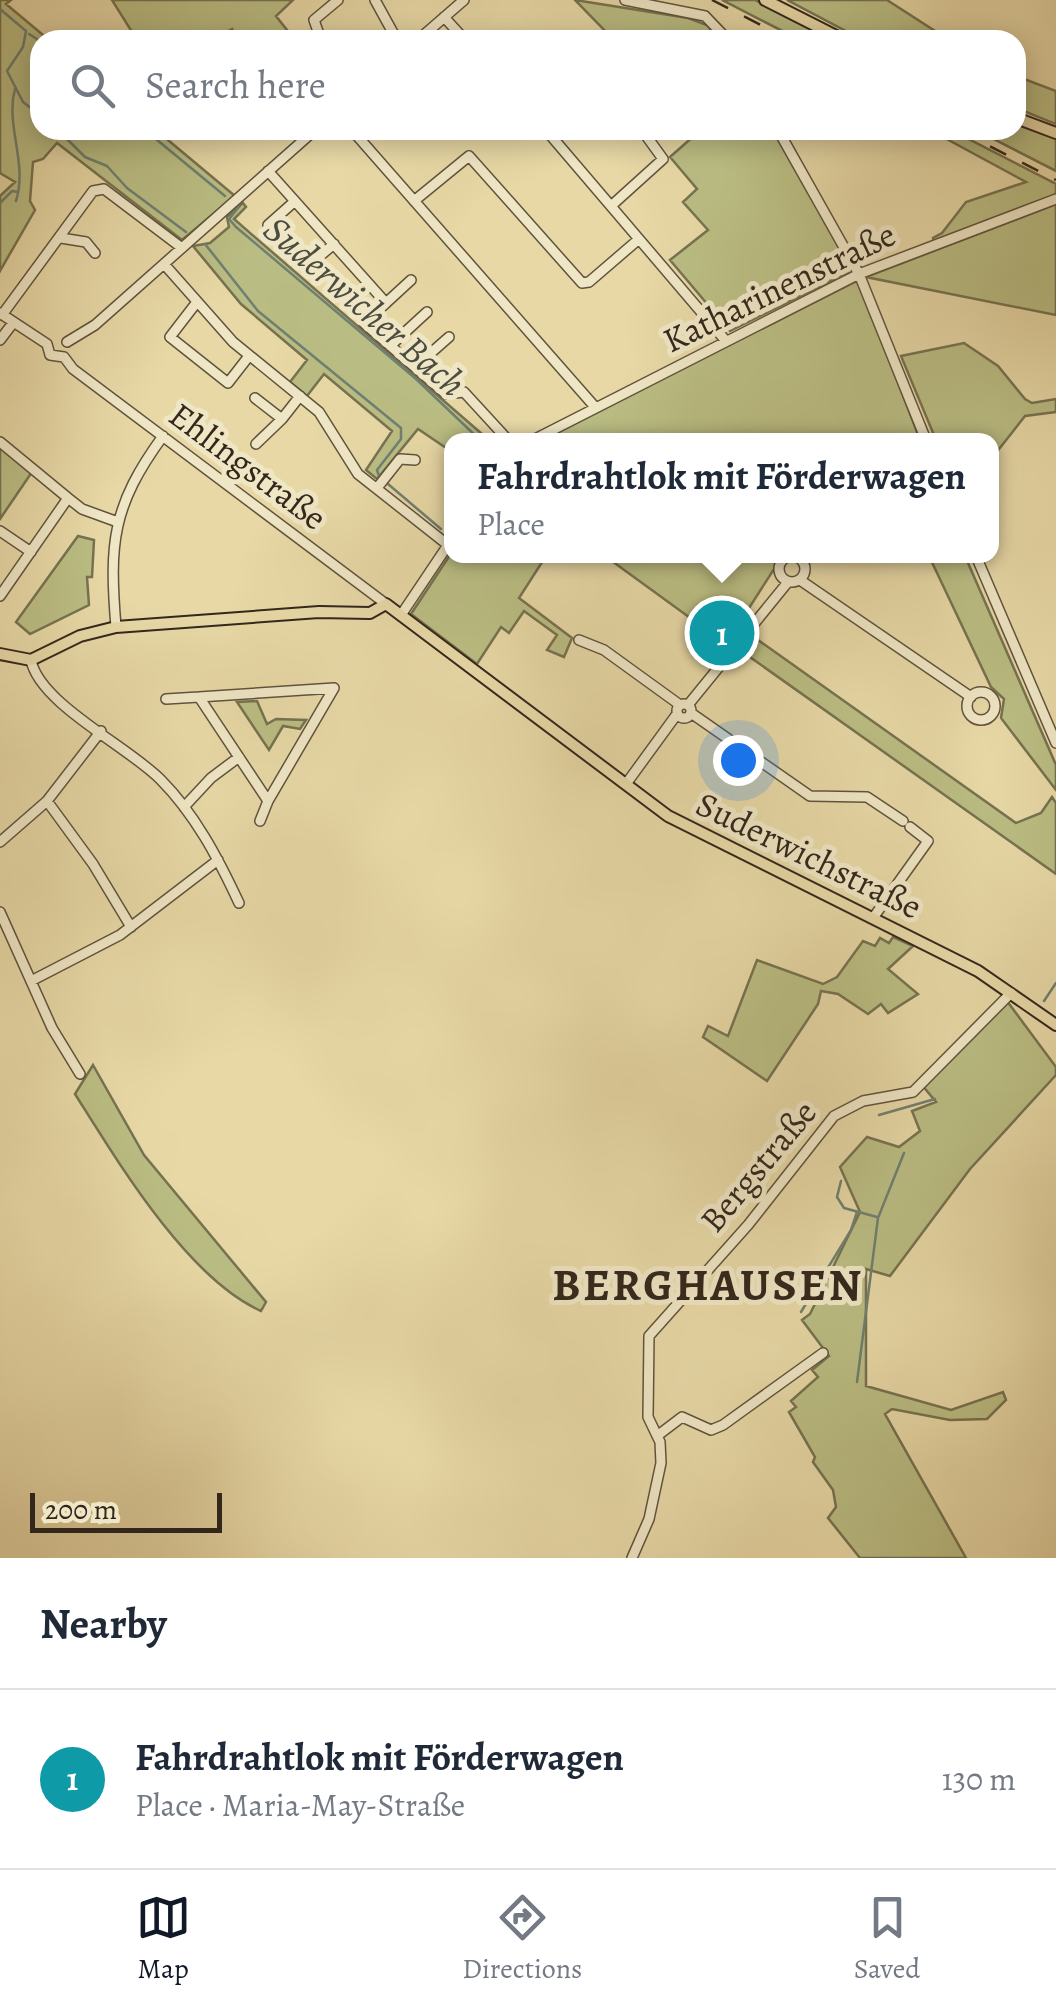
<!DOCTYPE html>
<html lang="en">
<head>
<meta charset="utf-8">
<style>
	:root { --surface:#fff; --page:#f6f6f7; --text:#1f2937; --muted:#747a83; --line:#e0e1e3; --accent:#111827 }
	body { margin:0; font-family:Alegreya,serif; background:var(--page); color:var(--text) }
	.scale { position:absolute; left:30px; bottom:25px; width:192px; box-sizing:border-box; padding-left:10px; border:5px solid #33271c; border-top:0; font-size:28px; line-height:35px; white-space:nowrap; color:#33271c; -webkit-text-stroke:8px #efe6c5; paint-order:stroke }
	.you { position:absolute; left:738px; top:760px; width:35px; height:35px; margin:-25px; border:8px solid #fff; border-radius:50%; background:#1a73e8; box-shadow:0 0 0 15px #1a73e833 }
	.badge { display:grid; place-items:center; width:65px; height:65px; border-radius:50%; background:var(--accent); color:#fff; font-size:32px; font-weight:700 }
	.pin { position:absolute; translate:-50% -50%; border:5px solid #fff; box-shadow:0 2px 10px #0006 }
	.popup { position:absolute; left:444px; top:433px; width:555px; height:130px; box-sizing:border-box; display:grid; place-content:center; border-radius:20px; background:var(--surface); filter:drop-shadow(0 2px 8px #0005); font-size:32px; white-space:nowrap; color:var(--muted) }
	.popup b { font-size:38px; color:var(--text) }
	.popup::after { content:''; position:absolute; left:50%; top:100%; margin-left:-20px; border:20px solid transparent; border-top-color:var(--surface) }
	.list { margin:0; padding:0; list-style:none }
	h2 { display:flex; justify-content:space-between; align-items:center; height:130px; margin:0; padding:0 40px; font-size:42px }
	h2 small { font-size:32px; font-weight:400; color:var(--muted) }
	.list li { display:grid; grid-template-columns:65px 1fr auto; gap:30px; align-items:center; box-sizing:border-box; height:180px; padding:0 40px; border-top:2px solid var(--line) }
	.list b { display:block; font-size:38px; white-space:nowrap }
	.list p { margin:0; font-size:32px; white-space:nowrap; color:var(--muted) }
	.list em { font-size:32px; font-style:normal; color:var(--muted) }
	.icon { flex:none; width:55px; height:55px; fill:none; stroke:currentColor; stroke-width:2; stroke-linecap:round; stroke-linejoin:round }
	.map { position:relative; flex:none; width:1056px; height:1558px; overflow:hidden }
	.search { position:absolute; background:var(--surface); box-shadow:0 5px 25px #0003; left:30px; right:30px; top:30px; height:110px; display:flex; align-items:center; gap:25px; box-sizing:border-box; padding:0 35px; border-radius:30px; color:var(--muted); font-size:38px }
	.sheet { height:310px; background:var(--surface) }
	nav { display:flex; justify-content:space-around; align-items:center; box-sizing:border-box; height:140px; border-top:2px solid var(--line); background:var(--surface); font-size:28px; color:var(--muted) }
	nav a { display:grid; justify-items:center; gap:5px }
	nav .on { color:var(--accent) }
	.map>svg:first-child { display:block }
	.green { fill:#babd83; stroke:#767250; stroke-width:2.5 }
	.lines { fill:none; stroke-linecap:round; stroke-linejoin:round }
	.stream { stroke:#6f7f71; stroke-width:2.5 }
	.minor-casing { stroke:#60533e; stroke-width:12 }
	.major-casing { stroke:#33271c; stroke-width:14 }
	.minor { stroke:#efe6c5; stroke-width:9 }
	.major { stroke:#e7d8a6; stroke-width:10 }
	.rail { stroke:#33271c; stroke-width:2.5; stroke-dasharray:18 18; stroke-linecap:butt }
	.labels { text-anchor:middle; stroke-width:10; stroke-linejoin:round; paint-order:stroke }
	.street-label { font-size:35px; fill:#33271c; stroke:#efe6c5 }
	.water-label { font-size:38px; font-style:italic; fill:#4c4c40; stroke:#efe6c5 }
	.district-label { font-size:45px; font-weight:bold; letter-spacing:2.5px; fill:#33271c; stroke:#efe6c5 }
</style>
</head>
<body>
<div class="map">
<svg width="1056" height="1558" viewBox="0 0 1056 1558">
	<rect width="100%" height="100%" fill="#e7d8a6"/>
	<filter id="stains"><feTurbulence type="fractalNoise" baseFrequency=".002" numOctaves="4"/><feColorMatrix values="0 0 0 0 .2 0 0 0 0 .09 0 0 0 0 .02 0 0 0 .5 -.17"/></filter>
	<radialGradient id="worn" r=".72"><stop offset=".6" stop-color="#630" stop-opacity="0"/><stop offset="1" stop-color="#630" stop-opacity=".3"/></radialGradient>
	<path class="green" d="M0,0H11L6,4L49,40H40V130H156L235,196L182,240L57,143L43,159L33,162L30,201L35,210L0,271V196L15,182L0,173Z
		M112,0H293L276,16L291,35L284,40H238L232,29L212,40H137Z
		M575,0L688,18L707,25L720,40H614Z
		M722,0H755L836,40H800Z
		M787,0H887L949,40H863Z
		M1016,76L1056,91V124L1016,108Z
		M1016,122L1056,138V171L976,130H1016Z
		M692,130H774L851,266L849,272L730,331L670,260L708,230L683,202L697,189L670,157L695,135Z
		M930,130H951L1056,184V196L934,243L933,238L942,233L966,202L1026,182Z
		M243,203L246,207L234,219L489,440H452V452L418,429L377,479L366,470L392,431L324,374L307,396L290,382L307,360L241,304L193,246L210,243L229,227L227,217Z
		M1056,204V315L866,277Z
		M859,280L920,440H539Z
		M964,343L998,366L1025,399L1032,403L1056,399V412L1025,416L992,458V440H936L901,356Z
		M0,446L32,472L0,519Z
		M78,536L94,540L92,577H87L89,605L30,634L16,622Z
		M452,552V556H546L519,598L572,638L564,657L547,650L557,635L524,611L509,633L501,627L477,664L411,614Z
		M605,556H777V560L782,556H785L779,562L777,579L774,569L726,644Z
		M929,556H965L1056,765V790L1001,718L1004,699L991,687Z
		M751,635L1016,823L1041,813L1052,797L1056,803V874L740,650Z
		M257,701L267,724L276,719L306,720L300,729L283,726L269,750L237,702Z
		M893,937L913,946L888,969L918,994L888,1013L881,1004L868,1014L838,994L821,991L818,1004L767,1081L703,1037L708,1026L728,1036L757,960L823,984L837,977L863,941L875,946L880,938L889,943Z
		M1007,1001L1056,1067V1075L970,1169L890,1276L866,1269V1386L951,1410L1003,1392L1006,1400L987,1419L950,1420L892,1409L885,1414L966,1558H860L828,1518L836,1507L833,1490L813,1462L815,1457L789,1412L796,1407L791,1401L818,1377L812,1370L829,1356L802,1320L810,1314L860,1212L840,1167L867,1137L899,1147L920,1131L912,1111L936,1102L922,1085Z
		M93,1065L144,1155L266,1302L261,1311C187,1278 118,1162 75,1094Z"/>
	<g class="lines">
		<path class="stream" d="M0,9L26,31L23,47L7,71L23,102L40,115
			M29,34L40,41
			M15,89C5,125 28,163 16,201
			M58,130L85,157L107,166L127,188L186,232
			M145,130L225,196
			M0,203L12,191L18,192
			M239,207L229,219L236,227L416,379L480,440
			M205,244L258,311L401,428V439L377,470L379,476
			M388,484L441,529
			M1044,1001L1056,983
			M879,1115L935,1099
			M841,1181L837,1197L844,1208L877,1217
			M801,1312L851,1230L857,1212
			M857,1382L878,1218L904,1153"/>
		<defs>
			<path id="minor" d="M375,0L397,40
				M625,0L705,16L728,40
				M444,17L465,40
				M321,40L314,20L338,0
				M418,40L464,0
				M352,130L595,407
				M546,130L726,341
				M778,130L859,274L926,440
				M268,171L386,303L364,323L446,394L464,392L508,440
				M414,201L469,156L582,283L589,282L639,239
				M611,206L663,159L642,130
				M268,225L295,201
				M61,238L86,242L95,253
				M164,264L233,342L319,412L358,474L448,545
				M308,266L334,244
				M197,302L170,337L228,383L249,356
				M386,303L411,280
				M0,313L47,344L50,355L64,357L73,369L386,604
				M2,315L93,191L104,189L182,248
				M0,340L13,323
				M67,342L95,325L315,130
				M390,346L427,312
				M415,367L449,337
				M255,398L282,419L300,396
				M533,440L859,274L1056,199
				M0,442L68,498L0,596
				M256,444L282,419
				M377,488L400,459L415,460
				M68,498L82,509L115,521
				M0,531L31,552
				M779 569a13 13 0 1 1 26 0a13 13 0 1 1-26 0Z
				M976,556L1056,743
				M800,580L971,697
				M401,615L452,539
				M116,627C109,543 112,506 163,436
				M579,640L604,650L680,705
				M31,660C39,703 127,746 160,779C195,814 218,858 239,903
				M334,688L268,801L199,697Z
				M967 706a14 14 0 1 1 28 0a14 14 0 1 1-28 0Z
				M166,699L199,697
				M677 711a7 7 0 1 1 14 0a7 7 0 1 1-14 0Z
				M688,705L788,582
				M691,713L810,796L867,797L903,821
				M626,784L677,714
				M47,801L93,864L131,927
				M184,807L211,778L239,757
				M260,821L268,801
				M0,842L47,801L101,731
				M0,912L52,1028L80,1074
				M873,918L928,841L910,827
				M31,981L120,935L218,860
				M657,1436L682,1417L711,1430L723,1425L823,1353
				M632,1558L649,1519L661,1463L660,1442L648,1417L649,1336L748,1225L834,1116L863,1101L913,1092L1011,993"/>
			<path id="major" d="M765,0L844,40
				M1016,118L1056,133
				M0,654L31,660L80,636L116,627L319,612L370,613L386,604L668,816L978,971L1056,1025"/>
		</defs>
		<use href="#minor" class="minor-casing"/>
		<use href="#major" class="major-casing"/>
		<use href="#minor" class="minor"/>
		<use href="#major" class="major"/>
		<path class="rail" d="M712,0L790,40
			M958,130L1056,180"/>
	</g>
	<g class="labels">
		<g class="street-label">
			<text transform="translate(779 287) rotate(-26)" y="12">Katharinenstraße</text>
			<text transform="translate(248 466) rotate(37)" y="12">Ehlingstraße</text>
			<text transform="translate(809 855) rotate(26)" y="12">Suderwichstraße</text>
			<text transform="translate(758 1166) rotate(-50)" y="12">Bergstraße</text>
		</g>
		<g class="water-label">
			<text transform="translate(365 306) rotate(41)" y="13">Suderwicher Bach</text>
		</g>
		<g class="district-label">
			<text x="708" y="1300">BERGHAUSEN</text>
		</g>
	</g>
	<rect width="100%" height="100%" filter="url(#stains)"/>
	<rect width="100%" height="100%" fill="url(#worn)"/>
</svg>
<div class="scale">200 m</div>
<div class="you"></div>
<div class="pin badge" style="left:722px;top:633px;background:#0f9aa8">1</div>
<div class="popup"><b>Fahrdrahtlok mit Förderwagen</b>Place</div>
<div class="search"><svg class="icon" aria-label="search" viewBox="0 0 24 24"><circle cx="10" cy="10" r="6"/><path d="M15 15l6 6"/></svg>Search here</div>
</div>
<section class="sheet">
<h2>Nearby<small></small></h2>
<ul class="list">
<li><span class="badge" style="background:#0f9aa8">1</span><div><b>Fahrdrahtlok mit Förderwagen</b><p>Place · Maria-May-Straße</p></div><em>130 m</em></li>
</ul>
</section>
<nav>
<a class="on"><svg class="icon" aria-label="map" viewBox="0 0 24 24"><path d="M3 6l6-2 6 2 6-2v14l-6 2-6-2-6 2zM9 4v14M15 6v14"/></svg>Map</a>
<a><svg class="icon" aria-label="directions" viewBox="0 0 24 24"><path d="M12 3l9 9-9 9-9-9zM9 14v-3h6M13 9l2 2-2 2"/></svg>Directions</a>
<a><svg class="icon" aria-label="saved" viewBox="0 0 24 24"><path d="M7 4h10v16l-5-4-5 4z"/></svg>Saved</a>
</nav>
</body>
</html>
